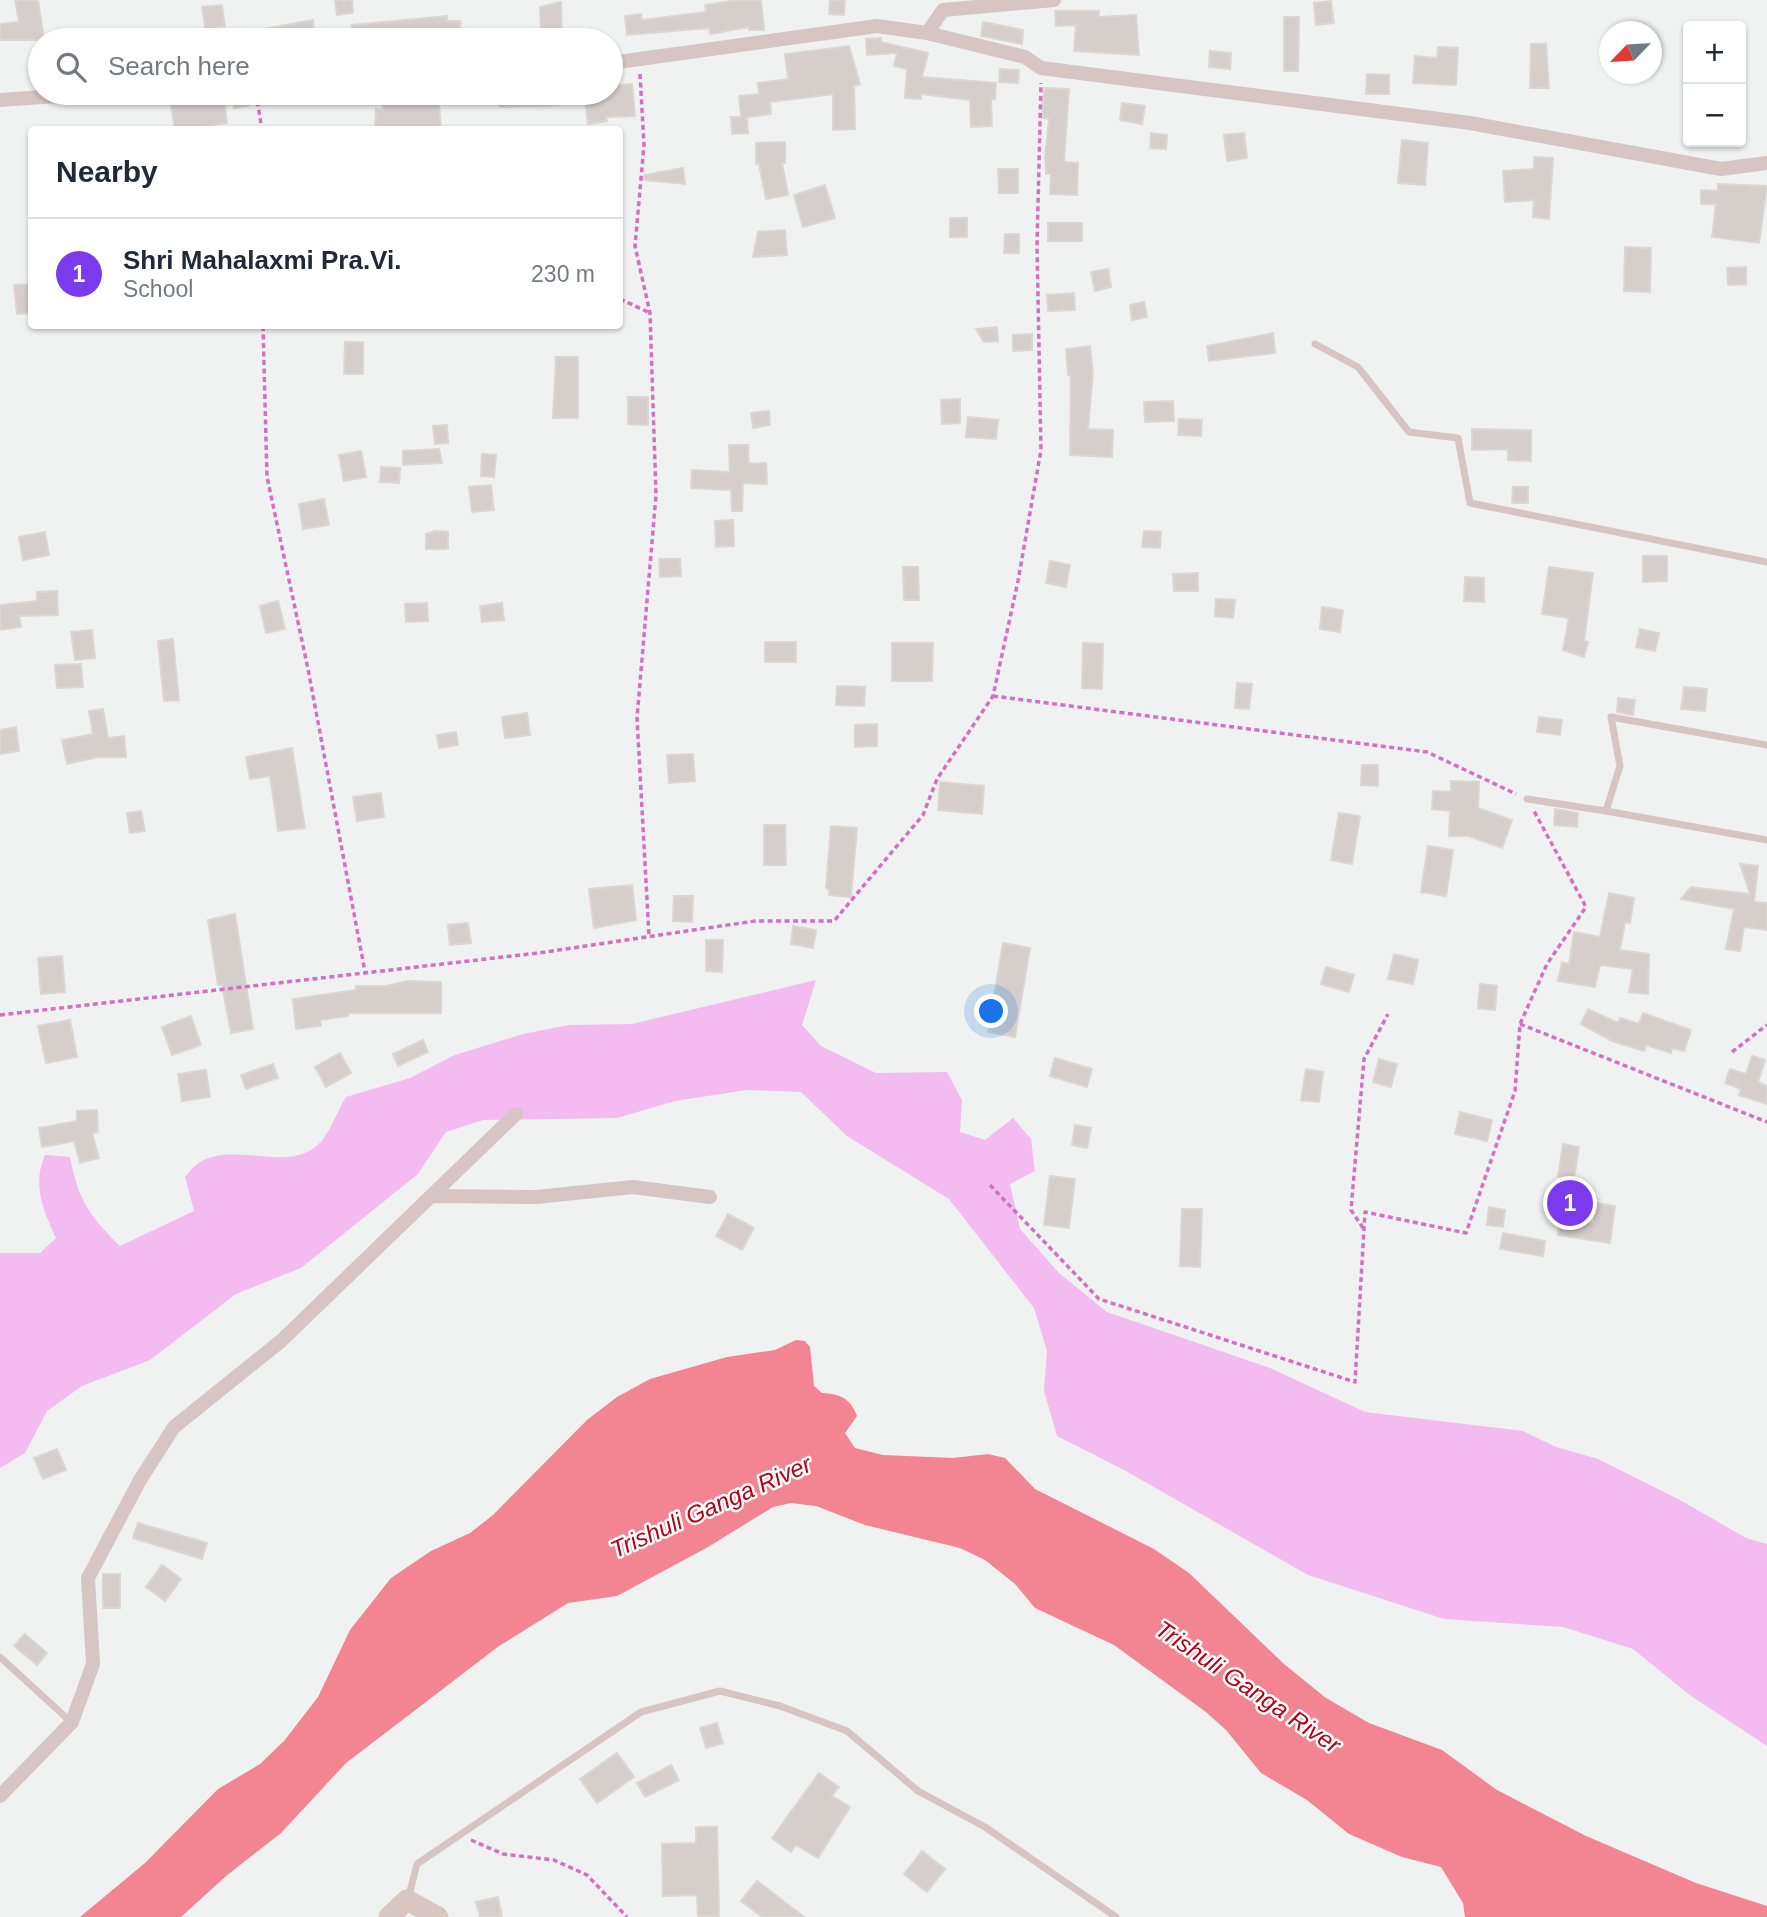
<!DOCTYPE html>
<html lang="en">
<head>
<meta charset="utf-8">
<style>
	:root { --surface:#fff; --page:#f2f2f3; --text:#1f2937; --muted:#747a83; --line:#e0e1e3; --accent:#7c3aed }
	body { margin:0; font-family:Helvetica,sans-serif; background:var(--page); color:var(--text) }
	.controls { position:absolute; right:21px; top:21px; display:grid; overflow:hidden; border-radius:7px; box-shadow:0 2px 5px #0004 }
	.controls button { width:63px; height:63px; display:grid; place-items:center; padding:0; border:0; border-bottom:2px solid var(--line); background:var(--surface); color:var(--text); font:35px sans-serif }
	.compass { position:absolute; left:1599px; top:21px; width:63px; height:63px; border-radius:50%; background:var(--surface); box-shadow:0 2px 5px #0004; rotate:245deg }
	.you { position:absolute; left:992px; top:1012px; width:24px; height:24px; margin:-18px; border:5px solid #fff; border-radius:50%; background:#1a73e8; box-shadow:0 0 0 10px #1a73e833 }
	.badge { display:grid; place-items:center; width:46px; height:46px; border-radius:50%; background:var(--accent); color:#fff; font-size:23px; font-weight:700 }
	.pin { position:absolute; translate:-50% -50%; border:4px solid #fff; box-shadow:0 2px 7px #0006 }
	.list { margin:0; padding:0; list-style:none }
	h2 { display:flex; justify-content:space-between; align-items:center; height:91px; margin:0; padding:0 28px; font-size:30px }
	h2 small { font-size:23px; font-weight:400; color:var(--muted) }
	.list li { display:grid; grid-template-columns:46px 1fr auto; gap:21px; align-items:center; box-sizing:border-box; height:112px; padding:0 28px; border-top:2px solid var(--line) }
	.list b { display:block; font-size:26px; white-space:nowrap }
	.list p { margin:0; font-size:23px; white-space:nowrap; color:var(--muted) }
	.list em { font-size:23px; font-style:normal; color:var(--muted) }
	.icon { flex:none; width:38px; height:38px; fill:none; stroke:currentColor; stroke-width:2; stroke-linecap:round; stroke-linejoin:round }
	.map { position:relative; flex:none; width:1767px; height:1917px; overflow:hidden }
	.search { position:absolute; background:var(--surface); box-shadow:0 2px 5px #0004; left:28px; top:28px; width:595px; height:77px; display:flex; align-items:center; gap:18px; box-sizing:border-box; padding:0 24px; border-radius:38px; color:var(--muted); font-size:26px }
	.panel { position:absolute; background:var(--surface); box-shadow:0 2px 5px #0004; left:28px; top:126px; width:595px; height:203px; border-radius:7px }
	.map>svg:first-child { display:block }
	.green { fill:#f3bbf0 }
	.water { fill:#f38491 }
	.building { fill:#d5cecb; stroke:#dcd6d3; stroke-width:2 }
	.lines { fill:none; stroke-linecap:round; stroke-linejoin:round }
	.path { stroke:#d470c2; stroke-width:3.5; stroke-dasharray:5 3.5; stroke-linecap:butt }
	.lane { stroke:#d6c5c2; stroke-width:7 }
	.street { stroke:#d6c5c2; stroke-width:14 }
	.secondary { stroke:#dac6c1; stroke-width:21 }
	.labels { text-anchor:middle; stroke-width:5; stroke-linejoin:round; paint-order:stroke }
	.water-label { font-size:24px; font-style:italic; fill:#b70016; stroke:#fff }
</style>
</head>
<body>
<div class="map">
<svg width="1767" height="1917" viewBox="0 0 1767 1917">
	<rect width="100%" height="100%" fill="#eff2f1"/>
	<path class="green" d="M816,980L802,1025L821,1046L876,1073L947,1072L962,1100L960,1132L985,1140L1013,1118L1031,1139L1035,1171L1010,1184L1020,1229L1059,1273L1107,1312L1270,1368L1365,1412L1523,1431L1556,1447L1598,1459L1680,1500L1746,1538L1767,1544V1746L1691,1696L1633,1649L1563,1627L1444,1619L1308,1575L1126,1471L1057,1436L1044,1391L1047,1351L1034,1308L949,1199L847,1136L801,1092L747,1090L675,1101L617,1118L483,1120L446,1132L418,1174L301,1268L236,1294L150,1360L82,1386L47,1411L25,1453L0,1468V1253H40L56,1238C43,1210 32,1183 45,1155L70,1157C79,1201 88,1214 120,1246L194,1211L185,1177C189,1172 195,1165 200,1162C238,1140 293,1177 323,1139C332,1127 338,1110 346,1097L410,1078L455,1055L523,1034L569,1025L632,1024Z"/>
	<path class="water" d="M796,1340L805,1341L810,1347L814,1386L822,1393C839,1394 850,1397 857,1416L845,1433L855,1448L883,1455L953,1458L988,1454L1005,1458L1035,1489L1154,1549L1189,1573L1284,1664L1326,1698L1369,1723L1442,1750L1497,1790L1586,1836L1696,1883L1767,1906V1917H1465L1463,1903L1441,1867L1402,1857L1349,1834L1307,1800L1261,1773L1226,1730L1206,1712L1114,1645L1035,1608L1015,1584L985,1560L960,1548L865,1525L816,1506L791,1503L773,1507L708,1547L617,1596L568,1603L499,1646L346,1763L281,1833L226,1876L181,1917H80L145,1863L218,1789L260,1764L284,1741L318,1697L350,1630L391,1578L431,1551L470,1533L493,1515L587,1420L617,1397L650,1379L727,1357L775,1350Z"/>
	<path class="building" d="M15,0H38L44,40H0V24L19,22Z
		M335,0H352L353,13L337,15Z
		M737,0H761L764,30H749V27L710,34L709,28L627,35L625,16L641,14L642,20L706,12L705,5Z
		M830,0H845L844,15L829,14Z
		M1331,1L1334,23L1316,25L1314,3Z
		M561,2L562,37H541L540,7Z
		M222,5L225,26L205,28L202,7Z
		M1055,11H1099V17L1136,15L1139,55L1074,51L1076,25L1056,26Z
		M447,16V21H460L461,34L354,40L352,25Z
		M1284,17H1299L1298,71H1284Z
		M313,20L315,40H247V32Z
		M983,22L1023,30L1022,44L981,36Z
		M881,38V42L928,53L922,77L996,83L995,99H991L992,126L971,127L970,100L921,94V99L905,98L907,69L894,66L897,53L867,55L866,39Z
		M1531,44H1546L1549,88H1530Z
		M849,46L860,84L854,86L855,129L833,130V94L770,102L771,114L747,117L748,133L732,134L731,117H741L739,96L759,94L758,83L788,79L785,54Z
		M1438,47L1458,48L1456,85L1413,83L1415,56L1437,58Z
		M1210,51L1231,53L1230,69L1209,67Z
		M1000,69L1019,70L1018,83L999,82Z
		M1367,74L1389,75V94H1366Z
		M632,84L635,116L606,117L607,121L588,124L584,93H611V86Z
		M1044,88L1069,89L1064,162L1078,163L1077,195L1050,194L1051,174H1046L1045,156L1049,119L1042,118Z
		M232,93H246L248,106L234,108Z
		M381,93H438L441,128L375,129L376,109L383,110Z
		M500,93H558V105L500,107Z
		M224,99L227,123L175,130L171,106Z
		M1122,103L1145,106L1142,124L1120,120Z
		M1151,133L1167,135L1166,149L1150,148Z
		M1244,133L1247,158L1227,161L1224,135Z
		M1402,140L1428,143L1425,185L1398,183Z
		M785,142V163H782L788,195L766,199L759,164H756V143Z
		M1534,157L1553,158L1549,219L1533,217L1534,200L1505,202L1503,171L1534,169Z
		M683,168L685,184L644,180V175Z
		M998,169H1018V193H999Z
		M1718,184L1767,186L1759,243L1712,237L1716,204H1701V190L1718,191Z
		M825,185L835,218L803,227L794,195Z
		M950,218H967V237H950Z
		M1048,223H1082V241H1048Z
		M785,230L787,255L753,257L758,232Z
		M1005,234H1019V253H1004Z
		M1625,247L1651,248L1650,292L1624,291Z
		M1746,267V284L1728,285L1727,268Z
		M1108,269L1111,287L1095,291L1091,272Z
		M32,284V313L17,314L14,285Z
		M1074,293L1075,310L1048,311L1047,295Z
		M1144,302L1147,317L1132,320L1130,305Z
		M997,327L998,341L984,342L976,329Z
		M1273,333L1275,353L1209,361L1207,346Z
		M1032,334V350L1013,351V335Z
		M345,342H363V374H344Z
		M1090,346L1093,373L1088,429L1113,430L1112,457L1070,455L1071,375H1068L1066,349Z
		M556,357H578V418H553Z
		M628,397H648V425L628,424Z
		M960,399V423L942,424L941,400Z
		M1173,401L1174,421L1145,422L1144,402Z
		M769,411L770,425L753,428L751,413Z
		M968,417L998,420L996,439L966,437Z
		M1179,419L1202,420L1201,436L1178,435Z
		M447,425L448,443L435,444L433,426Z
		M1472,429L1531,430V461L1508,460V449L1472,450Z
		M729,445H748L749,464L766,463L767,484L743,483L742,511H732L731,490L691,488L692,470L730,472Z
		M439,449L442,463L403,465V451Z
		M361,451L366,477L344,481L339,455Z
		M482,454L496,455L494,477L481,476Z
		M381,467L400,468L399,483L380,482Z
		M491,485L494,510L472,512L469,487Z
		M1513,487H1528V503H1512Z
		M324,499L329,525L303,529L299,504Z
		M733,520L734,546L716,547L715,521Z
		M435,531L448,532V549H426V534Z
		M1144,531L1161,532L1160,548L1142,547Z
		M45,532L49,555L23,560L19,537Z
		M1643,556H1667V581L1643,582Z
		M659,559H680L681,576L660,577Z
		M1050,561L1070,565L1066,587L1046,583Z
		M903,567H918L919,600H904Z
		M1549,567L1593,573L1584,641L1588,642L1584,657L1563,650L1569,618L1542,614Z
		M1198,573V591H1174L1173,574Z
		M1465,577L1484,578V602L1464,601Z
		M57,591L58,615L19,616L21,627L0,630V605L37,601V592Z
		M1216,599L1235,600L1233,618L1215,616Z
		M278,601L285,629L266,633L260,606Z
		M427,603L428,621L406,622L405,604Z
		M502,603L504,620L482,622L480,606Z
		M1322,607L1343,610L1340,632L1320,629Z
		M1640,629L1659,633L1655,651L1636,647Z
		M92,630L95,658L75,660L71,632Z
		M173,639L179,700L164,701L158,641Z
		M765,642H796V662H765Z
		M892,643H933L932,681H892Z
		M1083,643L1103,644L1102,689L1082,688Z
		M81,664L83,687L57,688L55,665Z
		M1237,683L1252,684L1249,709L1235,708Z
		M837,686L865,687L864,706L836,705Z
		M1684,687L1707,689L1705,711L1681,709Z
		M1618,698L1635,700L1633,715L1617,712Z
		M103,709L108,738L124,736L126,757H98L67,764L62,740L93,734L89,711Z
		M527,713L530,735L505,738L502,717Z
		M1539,717L1562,720L1560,735L1537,732Z
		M877,724V746L855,747V725Z
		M16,727L19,751L0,754V730Z
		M456,732L458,745L439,748L437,735Z
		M292,748L305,828L278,831L270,776L250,779L246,757Z
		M693,754L695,781L669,783L667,755Z
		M1362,765H1378V786L1361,785Z
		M1451,781L1479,782L1478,808L1512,820L1502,848L1469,836H1449L1450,811L1432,809L1433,791L1451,792Z
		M940,782L984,786L982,814L938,810Z
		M381,793L384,817L357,821L353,797Z
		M1555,809L1578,813L1577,827L1554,825Z
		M141,811L145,831L130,833L127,813Z
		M1339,813L1360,816L1352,864L1331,860Z
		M764,825H785L786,865H764Z
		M831,826L857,828L851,897L829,895V890L826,888Z
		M1428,846L1453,850L1446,896L1421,892Z
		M1740,864L1758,866L1754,902L1767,903V930L1744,927L1740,951L1726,949L1734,909L1681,899L1691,887L1750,894Z
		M632,885L636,920L594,928L589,889Z
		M1609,893L1634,898L1630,923L1625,922L1620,950L1649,954L1648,994L1629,992L1633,969L1600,965L1595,987L1558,981L1562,962L1569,964L1574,932L1600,937Z
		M674,896H693L692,922L673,921Z
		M235,914L253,1029L231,1033L222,985H218L208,920Z
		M468,923L471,943L450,945L448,925Z
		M793,926L816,930L813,948L791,944Z
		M706,940H723L722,972L706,971Z
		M1003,943L1030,948L1015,1037L988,1032Z
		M1394,954L1418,960L1413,984L1388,979Z
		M62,956L65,992L41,994L38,958Z
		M1326,967L1354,975L1349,992L1321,984Z
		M407,981L441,982V1013H348V1016L320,1020L321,1026L296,1029L293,999L356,990V986H386Z
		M1480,984L1497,986L1495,1010L1478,1008Z
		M1588,1009L1618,1023L1620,1018L1639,1024L1643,1013L1691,1030L1684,1051L1672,1048L1671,1053L1646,1045L1644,1051L1612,1041L1581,1024Z
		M191,1016L201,1045L172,1055L162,1027Z
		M70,1020L77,1057L46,1063L38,1026Z
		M423,1040L428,1052L398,1066L393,1054Z
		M340,1053L351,1073L326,1087L315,1067Z
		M1752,1056L1765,1060L1758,1082L1767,1086V1104L1739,1095L1741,1089L1725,1083L1730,1069L1746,1074Z
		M1055,1058L1092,1069L1087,1087L1050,1076Z
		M1379,1059L1397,1064L1391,1087L1373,1082Z
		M273,1064L278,1078L246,1089L241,1075Z
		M1306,1069L1323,1072L1319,1102L1301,1100Z
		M206,1070L210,1097L182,1101L178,1074Z
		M97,1110L98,1132L92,1133L99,1158L80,1163L74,1141L42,1147L39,1128L77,1121V1111Z
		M1460,1112L1492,1120L1487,1141L1455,1134Z
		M1075,1125L1091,1128L1087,1148L1072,1145Z
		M1563,1144L1579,1147L1574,1179L1558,1176Z
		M1050,1176L1075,1179L1069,1228L1044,1225Z
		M1597,1203L1615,1206L1610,1243L1558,1235L1560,1218L1594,1223Z
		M1489,1207L1505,1210L1503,1227L1487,1225Z
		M1182,1209H1202L1200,1267L1180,1266Z
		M728,1214L754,1228L742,1250L716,1236Z
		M1503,1233L1545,1241L1543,1256L1500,1249Z
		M57,1449L66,1470L43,1479L34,1458Z
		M138,1523L207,1543L202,1559L133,1538Z
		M162,1565L181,1579L165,1601L146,1587Z
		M103,1574H120V1608H103Z
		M25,1634L47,1653L37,1665L14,1646Z
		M717,1723L723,1743L706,1748L700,1728Z
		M617,1753L634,1777L597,1803L580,1779Z
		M671,1765L679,1780L645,1797L637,1783Z
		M819,1773L839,1787L832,1796L850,1807L818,1858L796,1845L791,1852L772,1838Z
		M696,1827H717L719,1916H698L697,1895L663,1896L662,1844L696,1843Z
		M922,1851L945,1869L927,1892L904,1874Z
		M757,1881L804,1917H762L741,1901Z
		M498,1897L502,1917H480L476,1902Z"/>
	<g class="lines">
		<path class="path" d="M640,74L644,145L635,246L650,313L656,495L637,718L649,936
			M256,93L262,130
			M620,299L650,313
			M263,326L267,477L308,669L365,972
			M993,696L1427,752L1516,794
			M0,1015L538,953L755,921H834L923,815L937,779L993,696L1018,581L1041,450L1037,246L1041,83
			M1520,1024L1767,1122
			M1732,1052L1767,1025
			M990,1185L1099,1299L1355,1382L1365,1212L1466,1233L1515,1091L1520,1024L1547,964L1586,907L1534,811
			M1363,1228L1351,1210L1364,1059L1388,1014
			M471,1840L503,1854L554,1860L587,1875L627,1917"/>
		<path class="lane" d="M1315,344L1358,367L1409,432L1458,438L1470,503L1767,562
			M1527,799L1606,811L1620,766L1611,717L1767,745
			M1606,811L1767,840
			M0,1657L71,1722
			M408,1899L417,1864L641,1712L720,1691L780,1706L847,1731L918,1791L985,1827L1116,1917"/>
		<path class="street" d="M927,33L943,10L1054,0
			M611,63L877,26L927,33L1025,57L1041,68L1470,123L1721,169L1767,163
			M0,100L100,93
			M431,1196L536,1197L633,1187L710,1197
			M0,1796L72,1722L93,1664L88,1578L140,1480L174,1427L281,1341L516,1114"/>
		<path class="secondary" d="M389,1917L407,1900L438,1917"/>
	</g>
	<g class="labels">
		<g class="water-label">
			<text transform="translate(711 1507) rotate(-24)" y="8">Trishuli Ganga River</text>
			<text transform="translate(1248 1687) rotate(34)" y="8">Trishuli Ganga River</text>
		</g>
	</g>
</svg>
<div class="controls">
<button>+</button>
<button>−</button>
</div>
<svg class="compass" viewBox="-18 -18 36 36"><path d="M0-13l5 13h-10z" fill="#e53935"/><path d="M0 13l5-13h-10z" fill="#747a83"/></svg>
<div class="you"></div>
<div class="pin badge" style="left:1570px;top:1203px">1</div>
<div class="search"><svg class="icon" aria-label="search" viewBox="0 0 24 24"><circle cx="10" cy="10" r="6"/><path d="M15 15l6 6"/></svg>Search here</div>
<section class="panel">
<h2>Nearby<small></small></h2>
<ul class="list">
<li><span class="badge">1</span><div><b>Shri Mahalaxmi Pra.Vi.</b><p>School</p></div><em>230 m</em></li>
</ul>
</section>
</div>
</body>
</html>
